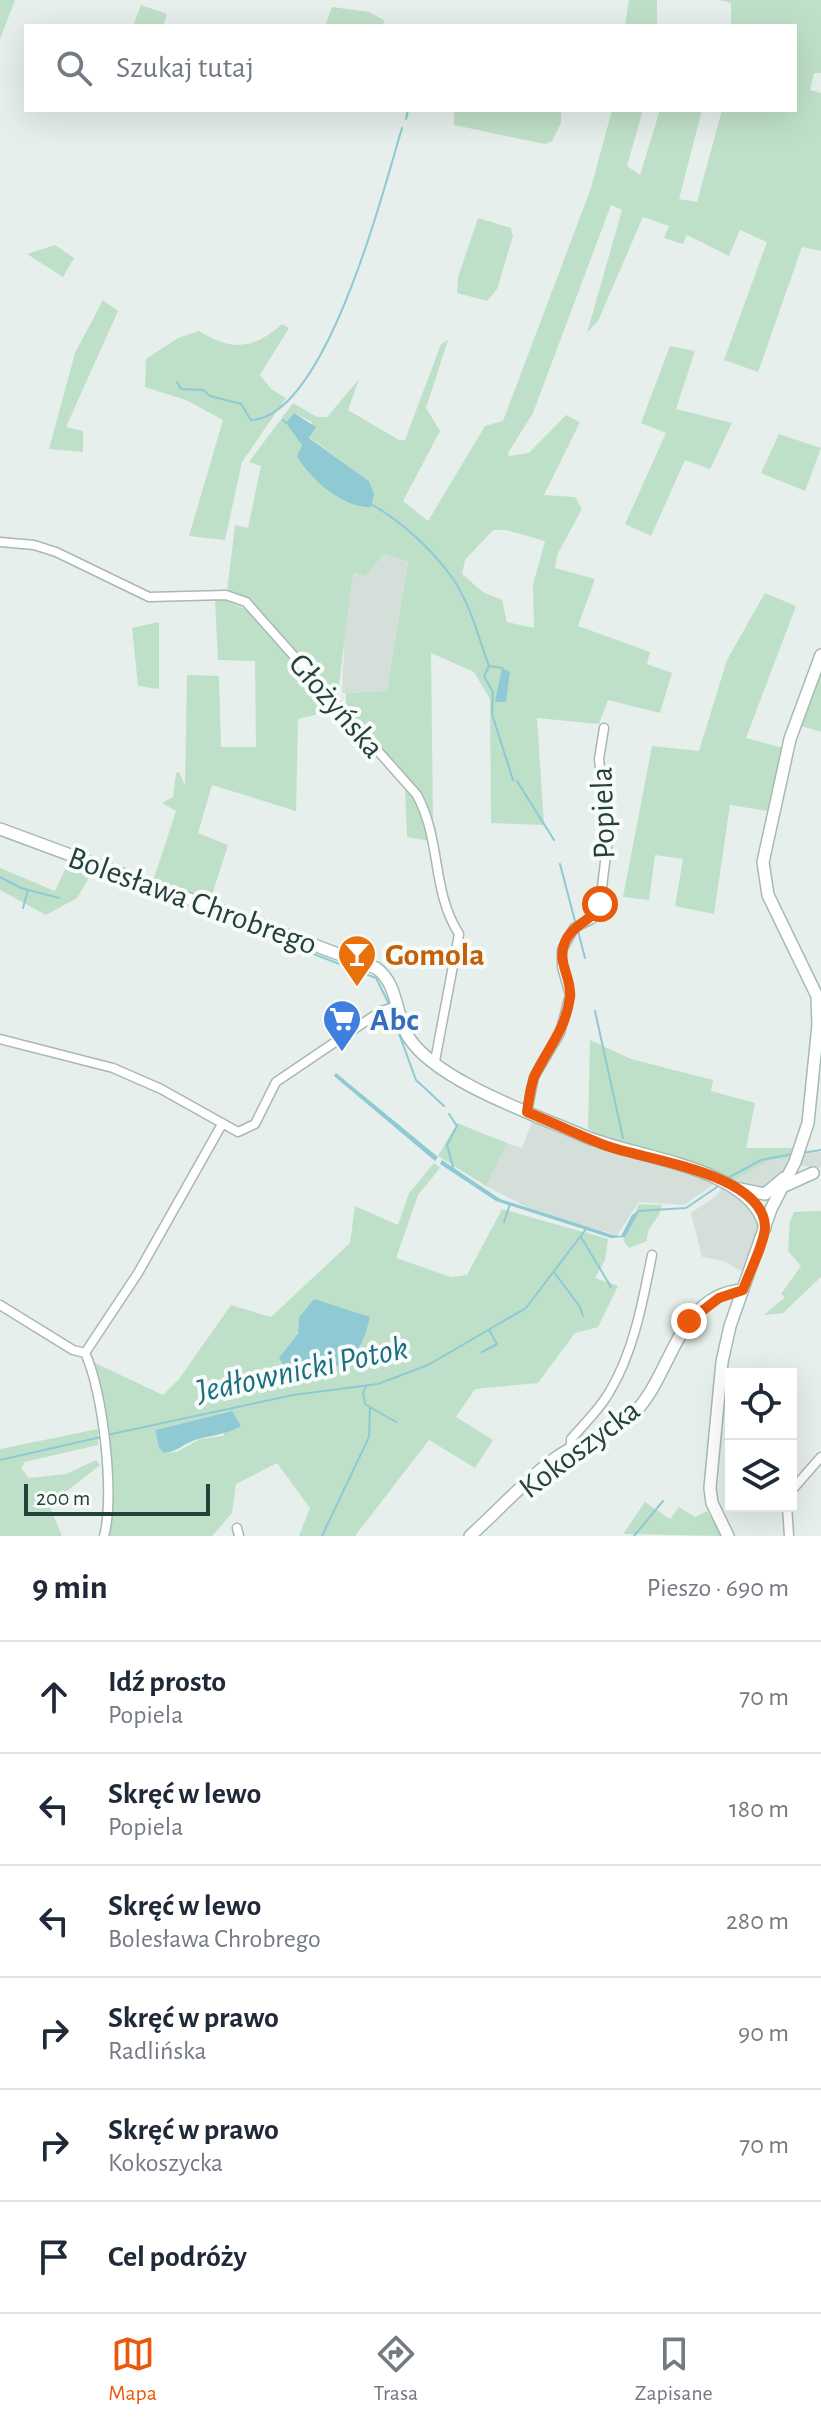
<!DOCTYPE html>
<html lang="pl">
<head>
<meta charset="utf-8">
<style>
	:root { --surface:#fff; --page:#f2f2f3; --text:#1f2937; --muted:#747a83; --line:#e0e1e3; --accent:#ea580c }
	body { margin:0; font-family:"Alegreya Sans",sans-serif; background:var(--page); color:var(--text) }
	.controls { position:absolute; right:24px; bottom:24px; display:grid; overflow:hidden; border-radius:0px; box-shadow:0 8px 32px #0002 }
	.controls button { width:72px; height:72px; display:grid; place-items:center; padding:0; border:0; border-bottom:2px solid var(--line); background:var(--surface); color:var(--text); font:40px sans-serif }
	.scale { position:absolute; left:24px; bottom:20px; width:186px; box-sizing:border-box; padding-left:8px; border:4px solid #24423a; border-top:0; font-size:22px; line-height:28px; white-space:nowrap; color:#24423a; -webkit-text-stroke:6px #f7fbf9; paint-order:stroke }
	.stop { position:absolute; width:24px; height:24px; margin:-18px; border:6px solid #ea580c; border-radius:50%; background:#fff }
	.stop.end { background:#ea580c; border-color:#fff; box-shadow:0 2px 8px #0008 }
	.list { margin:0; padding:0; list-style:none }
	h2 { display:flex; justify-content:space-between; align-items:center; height:104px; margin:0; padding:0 32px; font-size:34px }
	h2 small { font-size:26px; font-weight:400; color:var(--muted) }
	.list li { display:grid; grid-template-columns:52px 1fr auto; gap:24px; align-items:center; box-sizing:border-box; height:112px; padding:0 32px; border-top:2px solid var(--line) }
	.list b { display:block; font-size:30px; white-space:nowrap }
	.list p { margin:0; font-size:26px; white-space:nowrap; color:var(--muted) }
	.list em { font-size:26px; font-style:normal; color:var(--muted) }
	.icon { flex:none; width:44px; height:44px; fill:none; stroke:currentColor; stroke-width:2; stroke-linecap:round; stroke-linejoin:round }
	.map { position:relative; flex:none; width:821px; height:1536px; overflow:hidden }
	.search { position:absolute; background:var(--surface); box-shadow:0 8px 32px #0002; left:24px; right:24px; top:24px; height:88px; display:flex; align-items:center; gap:20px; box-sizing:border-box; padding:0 28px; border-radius:0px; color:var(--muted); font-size:30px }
	.sheet { height:776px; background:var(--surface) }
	nav { display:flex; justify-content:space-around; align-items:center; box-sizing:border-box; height:112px; border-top:2px solid var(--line); background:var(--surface); font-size:22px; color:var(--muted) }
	nav a { display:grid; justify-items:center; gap:4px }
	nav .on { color:var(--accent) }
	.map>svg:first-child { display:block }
	.built { fill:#d4dfda }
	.green { fill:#bfe0c8; fill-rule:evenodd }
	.water { fill:#8ec9d4 }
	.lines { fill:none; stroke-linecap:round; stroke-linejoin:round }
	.stream { stroke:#8ec9d4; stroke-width:2 }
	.street-casing { stroke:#a8b8b2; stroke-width:11 }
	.secondary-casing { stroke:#a4bbb3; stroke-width:14 }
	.street { stroke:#fff; stroke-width:8 }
	.secondary { stroke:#fff; stroke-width:11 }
	.route { stroke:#ea580c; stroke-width:10 }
	.labels { text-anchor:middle; stroke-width:8; stroke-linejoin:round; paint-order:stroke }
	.street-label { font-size:32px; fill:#24423a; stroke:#f7fbf9 }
	.food-label { font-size:32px; font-weight:bold; fill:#c56008; stroke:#f7fbf9; text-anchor:start }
	.shop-label { font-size:32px; font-weight:bold; fill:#366cbe; stroke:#f7fbf9; text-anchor:start }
	.water-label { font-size:34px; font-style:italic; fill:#1c6f80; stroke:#f7fbf9 }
</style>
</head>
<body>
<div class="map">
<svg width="821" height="1536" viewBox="0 0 821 1536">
	<rect width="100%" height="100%" fill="#e6efeb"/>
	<path class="built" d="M384,554L408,562L387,691L342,693L346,601L352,578L355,573L365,575Z
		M533,1119L611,1152L693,1172L714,1184L684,1205L639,1202L617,1235L540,1214L486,1186L507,1143L522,1148Z
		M821,1152V1168L798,1165L803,1154Z
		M791,1158L780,1178L764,1188L756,1189L731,1182L771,1160Z
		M723,1186L744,1201L760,1219V1235L741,1271L724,1261L702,1257L691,1213L716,1196Z"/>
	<path class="green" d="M0,0H15L0,39Z
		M629,0H657V26H625Z
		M719,0H821V73H814L810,90L821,93V251L802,247L758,372L724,360L767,242L740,230L729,256L687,235L683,244L664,238L669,226L643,217L598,321L587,333L622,210L611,205L533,413L508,453L509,456L529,453L566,415L580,422L544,495L575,497L582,509L557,555L555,568L595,579L578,626L650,652L647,664L672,673L660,713L608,700L599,724L537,718L544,825L491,823L490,699L474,672L431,653L433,819L417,790L346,711V693L387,691L408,562L384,554L365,576L355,573L352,578L337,701L257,608L227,592L235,525L248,528L261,466L249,462L293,403L317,417H327L359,379L348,410L399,440H405L441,344L448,340L426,408L440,431L403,501L428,521L485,426L503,421L591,188L612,110H643L627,166L640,175L660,110H702L679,199L697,202L722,110H795V26H731V3ZM294,413L312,422L309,437L369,481L374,494L365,508C340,497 309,482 297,456L302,445ZM493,530H506L545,541L533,585L534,628L507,622L502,600L483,592L462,574L465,560Z
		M141,5L167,14L163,26H133Z
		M332,7L369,12L384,20L383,26H325Z
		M454,110H561V123L552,141L545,144L454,125Z
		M478,218L511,228L513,236L497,289L487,301L457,293L458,277Z
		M55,245L74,258L63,277L27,254Z
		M103,300L118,311L66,427L83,431V452L49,449L75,353Z
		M282,324L289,328L260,375L271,389L286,398L242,462L225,540L189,536L223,420L186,400L145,387L146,359L178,338L199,331C231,351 253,350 282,324Z
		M670,346L695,351L676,409L732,423L710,469L685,460L651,536L625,524L666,433L641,423Z
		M779,434L821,448L805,491L761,473Z
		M765,593L796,606L746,738L783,748L767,811L730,805L714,914L675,906L683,859L655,855L649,900L623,897L652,746L699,751L727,660Z
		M220,598L250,611L338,709L298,719L296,811L212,785L198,833L228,845L210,901L153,881L176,811L162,803L173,797L176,773L179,772L185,785L187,675L219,676L221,747H256L255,661L218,660L215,601Z
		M159,622V689L138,686L132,628Z
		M821,669V732L798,725Z
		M405,789L418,805L430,841L407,837Z
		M70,859L95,868L77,898L46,915L0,890V868L55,891Z
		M590,1040L631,1059L713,1080L711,1091L755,1103L746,1148H792L791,1158L771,1160L731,1182L613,1143L588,1129Z
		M457,1123L507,1143L486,1186L438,1156Z
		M434,1163L440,1168L418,1195L396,1258L451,1277L467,1275L502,1209L608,1239L605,1260L595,1278L618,1286L598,1327L575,1333L538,1383L475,1389L456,1417L493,1440L475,1468L429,1440L355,1536H299L310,1508L277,1463L236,1484L232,1513L212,1536H109L114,1493L95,1363L163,1395L179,1379L231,1305L271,1317L350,1243L355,1206L398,1225L409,1193ZM314,1299L286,1369L280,1358L298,1332L299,1317ZM232,1411L223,1436L200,1439L177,1452L164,1453L159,1448L155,1430Z
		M639,1204L662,1205C660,1220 646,1226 647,1241L629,1248L623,1240Z
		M821,1211V1277L783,1313L764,1315L785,1297L781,1294L801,1266L788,1251L790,1221L794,1212Z
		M98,1429V1445L25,1462L21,1468L29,1478L66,1474L96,1460L100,1465L67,1491L48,1502L62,1536H0V1449Z
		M645,1502L670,1519L679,1507L695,1517L707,1511L722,1536L623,1534Z"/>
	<path class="water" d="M294,413L316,427L309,438L369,481L374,494L371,507C346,510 307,477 297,456L302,445L286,423Z
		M502,668L510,672L506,702H495Z
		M336,1073L438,1157L435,1161L334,1076Z
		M442,1160L500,1199L613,1235L621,1236L632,1215L640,1210L625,1237L611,1238L496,1201L440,1164Z
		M314,1299L370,1317C357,1372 336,1369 286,1369L279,1358L298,1333L299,1317Z
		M232,1411L241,1426C225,1435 212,1435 195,1440C183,1444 177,1452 164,1453L159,1448L155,1430Z"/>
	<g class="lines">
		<path class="stream" d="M406,119L408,110
			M177,382L181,389L203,390L210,396L241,404L251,420C326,417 383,191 402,128
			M283,420L286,423
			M371,504C401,521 433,550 453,579C471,605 478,637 489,666L484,676L493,692L492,714L513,780
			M490,666L502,668
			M517,781L554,840
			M560,864L576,925
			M0,877L21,888L59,898
			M144,889L376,978L390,1006
			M23,908L28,890
			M578,931L585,958
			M595,1011L623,1138
			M391,1012L416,1080L444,1106
			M449,1114L457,1126L447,1145L453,1167
			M802,1153L821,1150
			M728,1178L761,1160L792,1154
			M638,1211L686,1208L720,1185
			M504,1222L510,1204
			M581,1237L611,1287
			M554,1272L580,1307L583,1316
			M482,1352L497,1344L489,1330
			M370,1407L396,1422
			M107,1435L293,1395L378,1384L428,1365L526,1308L586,1229
			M0,1460L101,1437
			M322,1536L369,1437L370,1407L365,1404L363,1392L367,1385
			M634,1536L663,1501"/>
		<defs>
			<path id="street" d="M0,542L34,545L56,552L149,597L226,595L246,602L417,795C442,842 431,890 459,934L435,1061
				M0,1039L113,1068L161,1089L238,1132L255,1124L276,1082L381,1011L397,1006
				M527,1112L534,1077L560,1033L570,995L562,967V950L574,928L592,919L600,904L608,837L599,759L604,728
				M0,1305L73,1350L85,1353
				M85,1353L138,1273L221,1126
				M85,1353C103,1390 115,1496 104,1536
				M571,1448V1439C584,1424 600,1409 610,1391C634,1351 643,1300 652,1255
				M791,1491L821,1457
				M787,1506L789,1536
				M237,1528L239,1536"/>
			<path id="secondary" d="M0,829L376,968C399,984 395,1017 409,1038C438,1082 536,1115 584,1136C635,1158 753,1167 765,1228
				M782,1187L813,1173
				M740,1189L765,1194L784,1178
				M470,1536C499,1510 526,1479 557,1457C582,1439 615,1433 637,1410C672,1372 679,1294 743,1290
				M728,1536L712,1503L710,1488L722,1362L730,1326L771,1209L795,1162L808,1123L818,1025L817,996L768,895L763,862L790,739L821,655"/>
		</defs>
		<use href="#street" class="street-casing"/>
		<use href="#secondary" class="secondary-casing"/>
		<use href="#street" class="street"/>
		<use href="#secondary" class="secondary"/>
	</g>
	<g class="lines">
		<path class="route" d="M600,904C590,923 576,922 567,938C554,961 572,975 570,997C566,1029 548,1048 535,1075C530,1086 529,1100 527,1112C554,1123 580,1136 607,1146C646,1160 762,1173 765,1226C766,1240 748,1275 743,1290L719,1298L689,1321"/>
	</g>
	<defs>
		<symbol id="bar-pin" viewBox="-11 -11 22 30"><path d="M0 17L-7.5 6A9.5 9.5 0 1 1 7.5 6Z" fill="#e8710a" stroke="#f7fbf9"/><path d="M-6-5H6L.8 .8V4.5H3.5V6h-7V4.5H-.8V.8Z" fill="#fff"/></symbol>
		<symbol id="supermarket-pin" viewBox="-11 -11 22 30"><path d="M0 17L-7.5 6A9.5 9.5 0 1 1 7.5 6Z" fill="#3f7fe0" stroke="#f7fbf9"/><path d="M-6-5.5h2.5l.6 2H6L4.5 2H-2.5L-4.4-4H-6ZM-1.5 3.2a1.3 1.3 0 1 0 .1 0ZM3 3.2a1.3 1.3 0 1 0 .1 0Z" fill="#fff"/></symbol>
	</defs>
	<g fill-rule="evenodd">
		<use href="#bar-pin" x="335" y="932" width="44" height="60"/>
		<use href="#supermarket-pin" x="320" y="997" width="44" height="60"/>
	</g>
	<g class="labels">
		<g class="street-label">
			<text transform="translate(337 705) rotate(49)" y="11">Głożyńska</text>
			<text transform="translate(602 813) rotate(-92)" y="11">Popiela</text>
			<text transform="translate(193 900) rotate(20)" y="11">Bolesława Chrobrego</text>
			<text transform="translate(579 1448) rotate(-37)" y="11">Kokoszycka</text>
		</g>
		<g class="food-label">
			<text x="385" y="965">Gomola</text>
		</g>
		<g class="shop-label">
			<text x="370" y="1030">Abc</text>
		</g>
		<g class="water-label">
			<text transform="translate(302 1368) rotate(-12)" y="12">Jedłownicki Potok</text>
		</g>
	</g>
</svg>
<div class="controls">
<button><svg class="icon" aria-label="locate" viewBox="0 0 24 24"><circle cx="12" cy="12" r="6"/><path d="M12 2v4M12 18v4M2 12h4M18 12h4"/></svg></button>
<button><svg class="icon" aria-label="layers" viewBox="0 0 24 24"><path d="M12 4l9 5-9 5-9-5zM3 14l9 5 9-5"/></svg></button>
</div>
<div class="scale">200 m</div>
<div class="stop" style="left:600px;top:904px"></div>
<div class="stop end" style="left:689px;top:1321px"></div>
<div class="search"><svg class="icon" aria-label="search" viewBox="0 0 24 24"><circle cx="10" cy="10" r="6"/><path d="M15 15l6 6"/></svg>Szukaj tutaj</div>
</div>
<section class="sheet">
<h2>9 min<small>Pieszo · 690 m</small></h2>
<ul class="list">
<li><svg class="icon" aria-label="ahead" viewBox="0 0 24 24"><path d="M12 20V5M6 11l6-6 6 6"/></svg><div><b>Idź prosto</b><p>Popiela</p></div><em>70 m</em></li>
<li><svg class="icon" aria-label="left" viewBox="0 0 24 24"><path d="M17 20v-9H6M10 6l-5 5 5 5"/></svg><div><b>Skręć w lewo</b><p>Popiela</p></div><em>180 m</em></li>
<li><svg class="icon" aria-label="left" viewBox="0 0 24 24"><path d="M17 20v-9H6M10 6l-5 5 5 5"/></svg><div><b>Skręć w lewo</b><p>Bolesława Chrobrego</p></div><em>280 m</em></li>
<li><svg class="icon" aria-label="right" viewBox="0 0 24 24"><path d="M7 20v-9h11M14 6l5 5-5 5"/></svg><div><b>Skręć w prawo</b><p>Radlińska</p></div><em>90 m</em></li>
<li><svg class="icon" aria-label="right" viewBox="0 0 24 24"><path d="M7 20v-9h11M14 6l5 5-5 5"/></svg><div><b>Skręć w prawo</b><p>Kokoszycka</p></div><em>70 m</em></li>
<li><svg class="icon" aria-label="arrive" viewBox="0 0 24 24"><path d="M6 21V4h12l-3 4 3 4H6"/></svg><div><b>Cel podróży</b></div></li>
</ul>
</section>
<nav>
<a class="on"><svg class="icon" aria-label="map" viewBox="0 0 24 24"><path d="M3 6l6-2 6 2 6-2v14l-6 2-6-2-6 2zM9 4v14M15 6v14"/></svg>Mapa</a>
<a><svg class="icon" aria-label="directions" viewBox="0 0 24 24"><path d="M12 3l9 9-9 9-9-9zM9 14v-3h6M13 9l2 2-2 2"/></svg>Trasa</a>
<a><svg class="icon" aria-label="saved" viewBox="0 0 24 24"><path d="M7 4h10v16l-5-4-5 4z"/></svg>Zapisane</a>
</nav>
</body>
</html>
